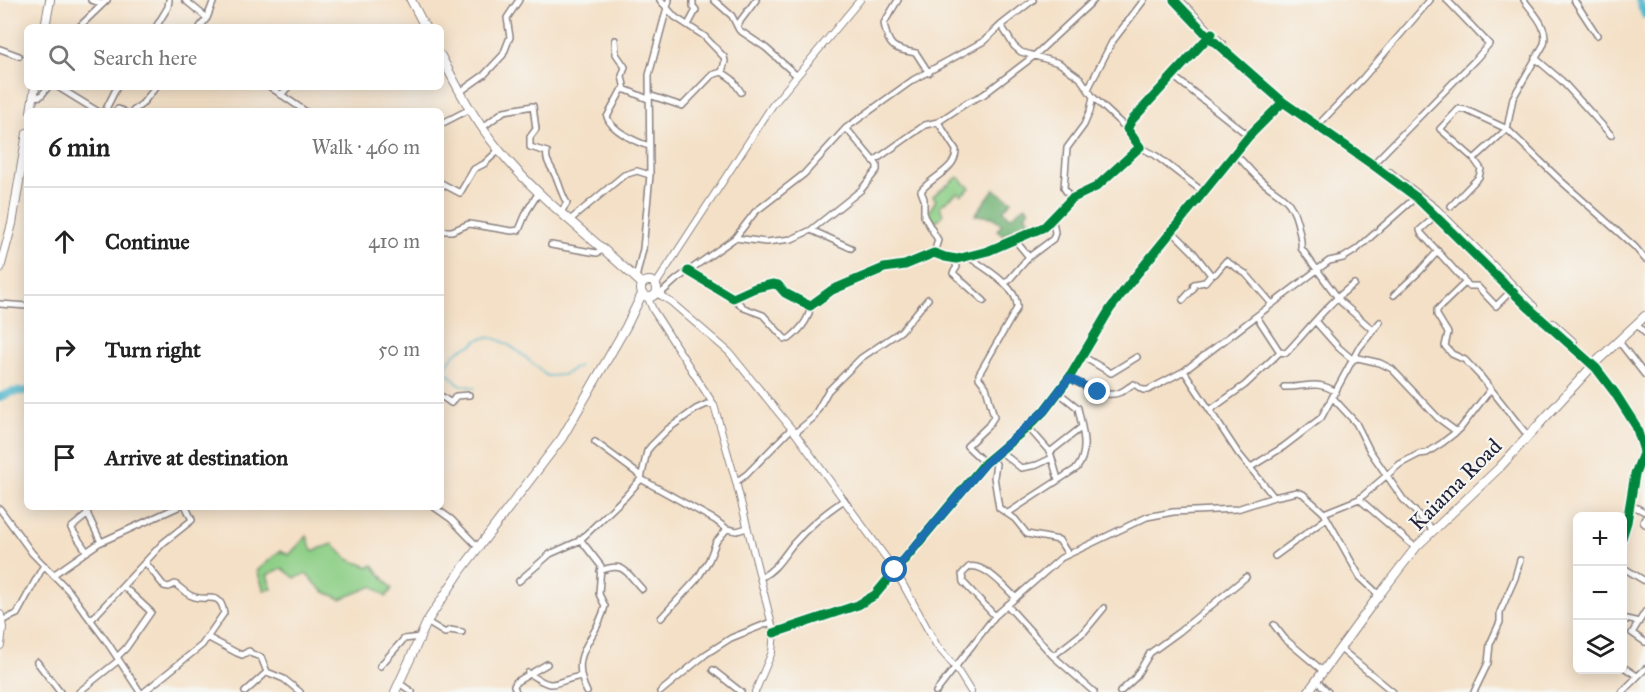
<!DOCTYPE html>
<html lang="en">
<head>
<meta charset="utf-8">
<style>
	:root { --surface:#fff; --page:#f6f6f6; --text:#222; --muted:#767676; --line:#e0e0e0 }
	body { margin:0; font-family:"IM FELL Great Primer",serif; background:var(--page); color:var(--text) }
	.controls { position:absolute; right:18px; bottom:18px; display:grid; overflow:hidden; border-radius:9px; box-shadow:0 3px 15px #0003 }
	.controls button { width:54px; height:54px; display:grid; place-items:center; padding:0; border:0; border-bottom:2px solid var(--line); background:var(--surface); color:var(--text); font:30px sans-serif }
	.stop { position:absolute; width:18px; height:18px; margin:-14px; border:4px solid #1f6fb2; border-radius:50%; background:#fff }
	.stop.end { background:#1f6fb2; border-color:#fff; box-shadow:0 2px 6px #0008 }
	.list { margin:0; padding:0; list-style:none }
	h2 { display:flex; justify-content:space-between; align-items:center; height:78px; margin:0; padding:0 24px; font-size:26px }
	h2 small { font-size:20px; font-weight:400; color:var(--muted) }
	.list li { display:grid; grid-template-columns:39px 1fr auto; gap:18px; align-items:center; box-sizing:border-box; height:108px; padding:0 24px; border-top:2px solid var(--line) }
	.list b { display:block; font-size:22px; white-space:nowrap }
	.list em { font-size:20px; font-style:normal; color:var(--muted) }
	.icon { flex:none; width:33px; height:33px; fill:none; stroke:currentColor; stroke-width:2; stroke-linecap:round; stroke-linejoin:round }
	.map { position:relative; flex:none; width:1645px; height:692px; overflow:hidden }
	.search { position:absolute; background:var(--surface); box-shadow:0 3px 15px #0003; left:24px; top:24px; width:420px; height:66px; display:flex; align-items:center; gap:15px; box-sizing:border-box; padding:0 21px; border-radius:9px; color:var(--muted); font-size:22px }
	.panel { position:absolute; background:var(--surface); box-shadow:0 3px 15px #0003; left:24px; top:108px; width:420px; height:402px; border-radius:9px }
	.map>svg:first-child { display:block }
	.green { fill:#8ecf87; stroke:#587861; stroke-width:1.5 }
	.forest { fill:#72b274; stroke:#4a6a58; stroke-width:1.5 }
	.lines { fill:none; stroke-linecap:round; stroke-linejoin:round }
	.stream { stroke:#4cb4ca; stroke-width:1.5 }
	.river { stroke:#4cb4ca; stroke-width:8 }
	.minor-casing { stroke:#8b8180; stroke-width:8 }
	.tertiary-casing { stroke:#8b8180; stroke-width:8 }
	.primary-casing { stroke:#8b8180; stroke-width:10 }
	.trunk-casing { stroke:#8b8180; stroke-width:10 }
	.minor { stroke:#fff; stroke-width:5 }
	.tertiary { stroke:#fff; stroke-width:6 }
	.primary { stroke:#fff; stroke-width:8 }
	.trunk { stroke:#fff; stroke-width:8 }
	.cycleway-casing { stroke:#f6f6f2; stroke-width:13 }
	.cycleway { stroke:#00873e; stroke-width:9 }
	.route { stroke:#1f6fb2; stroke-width:8 }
	.labels { text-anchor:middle; stroke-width:4.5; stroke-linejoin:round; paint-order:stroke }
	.street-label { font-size:22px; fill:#22223b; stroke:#f6f6f2 }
</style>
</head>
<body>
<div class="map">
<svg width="1645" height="692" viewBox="0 0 1645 692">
	<rect width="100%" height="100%" fill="#f6f6f2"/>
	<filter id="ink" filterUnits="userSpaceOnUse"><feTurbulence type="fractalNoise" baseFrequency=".0167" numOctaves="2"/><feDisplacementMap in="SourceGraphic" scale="12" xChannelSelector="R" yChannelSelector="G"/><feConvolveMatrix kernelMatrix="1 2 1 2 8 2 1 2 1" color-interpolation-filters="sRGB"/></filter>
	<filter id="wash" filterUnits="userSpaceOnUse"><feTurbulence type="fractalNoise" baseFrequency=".008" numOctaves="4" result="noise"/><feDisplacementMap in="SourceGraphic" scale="24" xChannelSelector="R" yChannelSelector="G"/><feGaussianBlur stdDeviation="1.35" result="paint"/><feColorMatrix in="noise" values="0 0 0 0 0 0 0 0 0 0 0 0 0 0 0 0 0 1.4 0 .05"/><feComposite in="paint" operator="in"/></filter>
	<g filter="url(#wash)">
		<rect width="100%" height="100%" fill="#f4e0c6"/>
		<path class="green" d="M958,177L970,188L961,195L958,192L940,206L943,215L935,222L927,215L936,200L933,196Z
			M307,536L312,551L333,544L348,559L369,567L373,565L392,589L386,597L373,586L341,599L323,591L306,574L295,578L282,568L267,575L272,589L264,590L257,571L280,551L289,555Z"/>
		<path class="forest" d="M994,189L1012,201L1003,210L1010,217L1026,206L1029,209L1025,215L1033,225L1002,235L997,230L1002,225L993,217L975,215Z"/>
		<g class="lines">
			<path class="stream" d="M445,370C448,359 460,347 472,345C490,323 522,355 537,367C542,371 542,374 548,376L563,375L579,366
				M441,371L445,370L458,384L475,388"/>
			<path class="river" d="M1639,0L1645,15
				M0,397L12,392L27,391"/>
		</g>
	</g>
	<g filter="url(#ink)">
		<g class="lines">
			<defs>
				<path id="minor" d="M91,0L103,4
					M185,0L207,18L200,27
					M660,0L675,17L704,36L724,57L725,61L722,72
					M714,0L732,16L739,30L766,48L796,75
					M898,0L884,23C888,48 894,49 916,53L929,73
					M1574,0L1597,35
					M207,18L214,0
					M738,24L756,0
					M688,25L696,10L693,6V0
					M1001,25L1014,46L1021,52L1059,63L1080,78L1093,97L1127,129
					M79,27L107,0
					M156,27L168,7L169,0
					M615,40L616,54L625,67L622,76L625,90
					M0,49L19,56
					M1535,58L1562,81L1611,135
					M722,72L732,79L741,92
					M1173,76L1249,136
					M58,87L97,111
					M270,87L305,111
					M1088,89L1112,42L1144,0
					M460,92L484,75L503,55L510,37L507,18L519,0
					M281,95L288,87
					M649,95L682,106L712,75L722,72
					M33,97L41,96L48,87
					M648,99L624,89L621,91L607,117C611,130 637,143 650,146
					M105,111L117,87
					M116,111L118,109L123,111
					M133,111L142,104L156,87
					M1320,123L1363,78L1430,0
					M441,124L470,109
					M482,128L504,111L533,106L536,129L530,137V147L547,152C545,161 551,166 555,175C560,184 561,194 567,203L561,212
					M1140,147L1155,155L1202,191
					M1234,154C1243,160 1249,170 1257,177C1279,198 1292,194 1299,230C1300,236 1302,241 1301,248L1341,302L1373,330
					M1474,159L1440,129L1459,109L1466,110L1507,129L1560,180L1635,247L1645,259
					M874,161L925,125L938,122L968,102L983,95L1034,56L1094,0
					M1375,162L1476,59L1489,44L1447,0
					M441,183L460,193L474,169L484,164L499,150
					M1071,199L1064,188L1067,148L1084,125L1090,111L1093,97
					M1451,206L1479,177L1481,169L1474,159L1507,129L1513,98L1544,44C1549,27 1533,13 1524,0
					M1436,216L1420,230L1421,233L1469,286H1477L1496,306L1511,291
					M570,220L624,175L637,171L650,175
					M811,230L861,190L877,170V165L846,128
					M441,231H452L469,224L512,231L519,230L527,211L539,192
					M1172,231L1193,252L1211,275
					M735,238L766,242L792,239L811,230L851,248
					M1014,239L1029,257
					M551,245L597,253L604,249
					M934,253L938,240L924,216V199L921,191C931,177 957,169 956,150L938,122
					M967,256C983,267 1019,287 1017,308L979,374V378L986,387L994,417L988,426L967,446L985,463
					M953,258L957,267L953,273L984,301
					M688,271L733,298L755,288L773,284L778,285L785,293L810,306L832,290L884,268L905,265L934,253L945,257L957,259L988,251L1044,227L1071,199L1096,187L1140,147L1127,129L1132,120L1210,36
					M636,278L643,249L650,175L649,75L669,0
					M1466,282L1437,310V315L1448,333L1445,346L1452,354L1465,360L1482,378L1528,436
					M1004,283L1008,281L1029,257L1053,239L1055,233L1053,220
					M659,295L677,279L735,238L755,212L804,174L846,128L913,80L984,41L1001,25L1033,0
					M1394,295L1419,272L1438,251
					M733,298L744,308L763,315L785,339H789C799,331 810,320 810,306
					M1183,300L1193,289L1194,284L1205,282L1211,275L1215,274L1226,261L1246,274L1272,304
					M0,304L27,306
					M1257,317L1280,352L1286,353C1308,330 1327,304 1354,284
					M1315,321L1338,347L1353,360L1358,358L1380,363L1392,369L1438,418L1457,432
					M1638,326L1645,333
					M1620,343L1645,375
					M1082,356L1111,373L1137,357
					M1596,368C1608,384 1645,433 1644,452C1643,463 1635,473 1634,483C1630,502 1629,521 1622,538
					M1184,371L1238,453L1274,497
					M1069,378C1084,385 1104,400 1121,392C1126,390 1129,386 1134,384L1143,390H1148L1184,371L1329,261L1343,258L1356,250L1416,197
					M1284,387C1306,388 1316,379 1336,392
					M441,396L451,403L456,396L469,395
					M1333,398L1356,423L1370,451L1403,499L1433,530
					M1210,410L1245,385L1280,352
					M1028,427L1050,452L1058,479
					M795,433L813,418L828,391L861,358L901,331L928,299
					M595,442L641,476
					M1000,451L1021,468L1037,465L1052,458
					M1050,452L1082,427
					M992,458L996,464L994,477L999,508L1015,519L1027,534L1059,540L1068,554
					M1251,467L1283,447L1321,418L1359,348L1380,322
					M641,479L715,520L727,529L737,531L747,528
					M736,482L747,474L791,429
					M1359,499L1416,548
					M1631,505L1645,512
					M84,507L101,542
					M434,507L451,519L479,548
					M0,509L32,553L69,591L107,642L140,692
					M1008,513L1077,468C1090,451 1082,428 1078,408L1059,393
					M1324,513L1359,499L1400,464L1419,454L1427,453L1442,443L1460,429L1490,390
					M1645,518L1643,522L1645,524
					M580,539L601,566L599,594L605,606C597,641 567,651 587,692
					M87,552L71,528L88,514
					M1275,556L1327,518
					M1622,567L1645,581
					M600,571C624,561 626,572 642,589
					M53,575L99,543L178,507
					M760,578C776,570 782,558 793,544C808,527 825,513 844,500
					M519,581L550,554L579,541L625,497L641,479L647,451L651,446L668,429L696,409L707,404L714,405
					M1007,605L1053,656L1094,692
					M1645,612L1632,633L1645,642
					M995,616L963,582L962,574L969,567C984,563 1005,587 1016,598
					M661,618L697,579L709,560L716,542L727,529
					M1622,618L1639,622
					M91,620L163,543L192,520L186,507
					M1,621L17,614L44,565
					M427,622L445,633L450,630L462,632
					M1274,625L1285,639L1323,671
					M774,633L858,605L875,595L985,463L1028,427L1044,411L1069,378L1110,309L1133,279L1249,136L1283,102
					M207,637L237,653L242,655L249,651L252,654L261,657L267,672L284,679L300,692
					M1343,651L1393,692
					M1053,656L1085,631L1104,608
					M117,657L126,648L151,612L124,587
					M37,662L60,692
					M380,666L404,639L420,637
					M1622,666L1637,676
					M713,670L741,692
					M528,673C557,692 550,682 581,676
					M399,683L412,692
					M1320,684L1328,692
					M79,692L119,660
					M144,692L202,645L224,613C220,589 206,603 192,596C186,594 180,587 175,584L169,587L164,586L145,562
					M245,692L267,672
					M516,692L514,686L516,682L547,664
					M660,692L706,654L731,638L771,622
					M936,692L995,616L1061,558L1147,517L1173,512L1237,509L1274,497L1297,492L1303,494L1324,513L1360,577L1379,595
					M1120,692L1135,678L1150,653L1179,632L1246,577
					M1474,692L1488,663L1490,644L1500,622V612L1515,578L1520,560
					M1622,692L1645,669"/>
				<path id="tertiary" d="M1174,0L1209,37L1283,102L1373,165L1416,197L1529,308L1596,367
					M1180,0L1223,44
					M1390,172L1437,209L1534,306
					M656,284L772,106L860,0
					M657,293L671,302L729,352L795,433L895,570L937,646L956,668L971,692
					M648,298L653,310L714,405L736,482L774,633L772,652L755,692
					M1553,323L1574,342"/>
				<path id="primary" d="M411,0L425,27
					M45,27L50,0
					M441,56C458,89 475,121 499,150C540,201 595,239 642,284
					M31,111L35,87
					M0,268L12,224L27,133
					M641 289a8 8 0 1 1 16 0a8 8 0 1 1-16 0Z
					M0,615L2,628L0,645
					M395,692L428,620L462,569L562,438L626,327L642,294"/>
				<path id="trunk" d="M1308,692L1376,599L1417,546L1499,468L1596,362L1645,316"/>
			</defs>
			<use href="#minor" class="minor-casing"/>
			<use href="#tertiary" class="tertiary-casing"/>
			<use href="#primary" class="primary-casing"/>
			<use href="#trunk" class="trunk-casing"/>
			<use href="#minor" class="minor"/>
			<use href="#tertiary" class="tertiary"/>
			<use href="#primary" class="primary"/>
			<use href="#trunk" class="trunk"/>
			<defs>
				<path id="cycleway" d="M1174,0L1209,37L1283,102L1373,165L1416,197L1529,308L1596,368L1615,393L1636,426L1644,451L1635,474L1627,522L1622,538
					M688,271L733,298L755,288L773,284L778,285L785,293L810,306L832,290L884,268L905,265L934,253L945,257L957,259L988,251L1044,227L1071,199L1096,187L1140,147L1127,129L1132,120L1212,33
					M774,633L858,605L875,595L985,463L1028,427L1044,411L1069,378L1110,309L1133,279L1249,136L1283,102"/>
			</defs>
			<use href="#cycleway" class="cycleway-casing"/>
			<use href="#cycleway" class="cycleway"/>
		</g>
	</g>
	<g class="lines" filter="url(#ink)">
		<path class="route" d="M895,570L986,463L1044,411L1069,378L1098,392"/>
	</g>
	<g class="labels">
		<g class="street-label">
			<text transform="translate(1455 484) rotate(-45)" y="8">Kaiama Road</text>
		</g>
	</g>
</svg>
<div class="controls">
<button>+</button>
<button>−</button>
<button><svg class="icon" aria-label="layers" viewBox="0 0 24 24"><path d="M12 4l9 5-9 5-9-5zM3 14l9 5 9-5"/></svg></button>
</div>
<div class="stop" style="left:895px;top:570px"></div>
<div class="stop end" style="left:1098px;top:392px"></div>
<div class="search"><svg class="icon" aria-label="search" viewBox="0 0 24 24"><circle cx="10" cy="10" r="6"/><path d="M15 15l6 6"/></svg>Search here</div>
<section class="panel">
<h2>6 min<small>Walk · 460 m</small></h2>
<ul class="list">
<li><svg class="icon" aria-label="ahead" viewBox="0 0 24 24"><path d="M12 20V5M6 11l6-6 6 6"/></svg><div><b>Continue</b></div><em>410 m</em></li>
<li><svg class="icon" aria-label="right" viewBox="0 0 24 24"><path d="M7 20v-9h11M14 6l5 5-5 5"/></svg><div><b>Turn right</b></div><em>50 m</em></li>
<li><svg class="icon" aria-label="arrive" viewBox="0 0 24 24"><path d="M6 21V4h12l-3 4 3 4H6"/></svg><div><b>Arrive at destination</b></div></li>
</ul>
</section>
</div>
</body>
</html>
